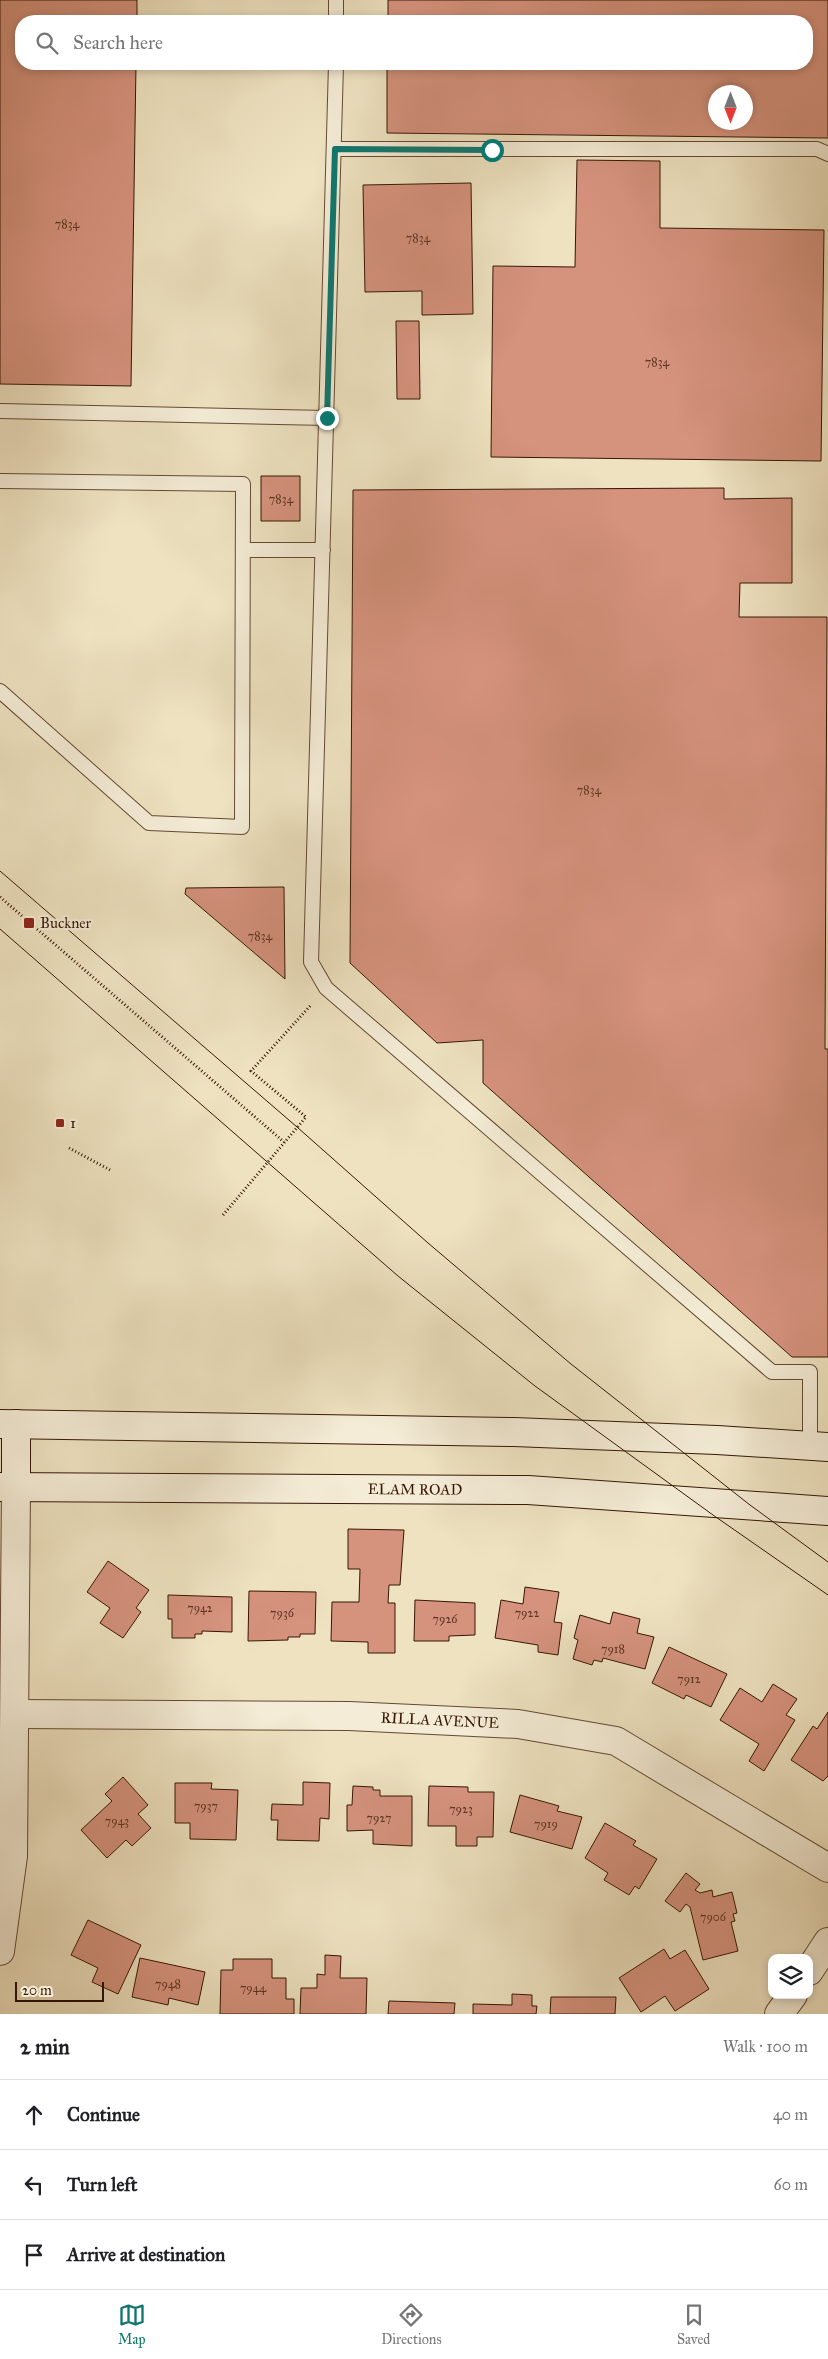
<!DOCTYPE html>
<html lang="en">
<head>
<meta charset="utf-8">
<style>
	:root { --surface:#fff; --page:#f2f2f2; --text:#202124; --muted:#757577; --line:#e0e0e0; --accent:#0f766e }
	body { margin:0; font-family:"IM FELL Great Primer",serif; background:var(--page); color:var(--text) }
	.controls { position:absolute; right:15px; bottom:15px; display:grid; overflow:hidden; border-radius:10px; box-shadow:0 2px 8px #0003 }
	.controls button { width:45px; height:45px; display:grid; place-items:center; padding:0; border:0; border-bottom:1px solid var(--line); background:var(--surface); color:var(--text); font:25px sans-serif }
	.compass { position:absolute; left:708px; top:85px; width:45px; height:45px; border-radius:50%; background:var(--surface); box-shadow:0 2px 8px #0003; rotate:180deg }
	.scale { position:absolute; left:15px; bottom:12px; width:89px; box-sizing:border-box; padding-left:5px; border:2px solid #371604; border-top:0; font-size:14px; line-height:18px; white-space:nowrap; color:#371604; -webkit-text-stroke:4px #f4ecd6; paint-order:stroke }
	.stop { position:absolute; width:15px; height:15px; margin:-11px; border:4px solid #0f766e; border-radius:50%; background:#fff }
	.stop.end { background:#0f766e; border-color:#fff; box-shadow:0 1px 5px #0008 }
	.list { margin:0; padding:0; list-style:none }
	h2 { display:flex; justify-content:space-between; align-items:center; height:65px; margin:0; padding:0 20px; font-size:21px }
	h2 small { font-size:16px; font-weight:400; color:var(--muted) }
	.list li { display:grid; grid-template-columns:32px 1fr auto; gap:15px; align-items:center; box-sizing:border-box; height:70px; padding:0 20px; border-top:1px solid var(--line) }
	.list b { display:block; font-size:19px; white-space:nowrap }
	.list em { font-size:16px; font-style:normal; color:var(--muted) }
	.icon { flex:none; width:28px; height:28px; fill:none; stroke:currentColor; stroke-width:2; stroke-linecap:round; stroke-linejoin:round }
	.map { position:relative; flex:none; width:828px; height:2014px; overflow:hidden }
	.search { position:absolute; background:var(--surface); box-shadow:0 2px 8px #0003; left:15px; right:15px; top:15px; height:55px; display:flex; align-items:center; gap:12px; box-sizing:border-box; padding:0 18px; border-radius:20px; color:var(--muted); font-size:19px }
	.sheet { height:275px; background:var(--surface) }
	nav { display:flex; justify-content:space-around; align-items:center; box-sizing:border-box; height:70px; border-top:1px solid var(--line); background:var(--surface); font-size:14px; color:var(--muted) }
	nav a { display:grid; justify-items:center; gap:2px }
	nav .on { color:var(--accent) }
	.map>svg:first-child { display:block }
	.building { fill:#d5927d; stroke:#371604; fill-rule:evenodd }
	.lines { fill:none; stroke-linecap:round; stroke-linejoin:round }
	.service-casing { stroke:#654933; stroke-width:16 }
	.minor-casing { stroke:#654933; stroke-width:30 }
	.secondary-casing { stroke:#371604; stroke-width:30 }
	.path { stroke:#371604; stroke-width:3; stroke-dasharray:1 2.5; stroke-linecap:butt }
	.service { stroke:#f4ecd6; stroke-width:14 }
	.minor { stroke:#f4ecd6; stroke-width:28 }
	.secondary { stroke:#f4ecd6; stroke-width:28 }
	.tram { stroke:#371604; stroke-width:1 }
	.route { stroke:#0f766e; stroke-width:6 }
	.poi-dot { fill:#8f2418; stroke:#f4ecd6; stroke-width:2 }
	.labels { text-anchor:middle; stroke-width:4.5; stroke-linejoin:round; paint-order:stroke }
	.number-label { font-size:12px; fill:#5e3522 }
	.poi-label { font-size:15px; fill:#371604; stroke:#f4ecd6; text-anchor:start }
	.street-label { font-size:15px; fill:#371604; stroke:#f4ecd6 }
</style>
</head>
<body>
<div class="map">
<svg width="828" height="2014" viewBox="0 0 828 2014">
	<rect width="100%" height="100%" fill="#eee2c0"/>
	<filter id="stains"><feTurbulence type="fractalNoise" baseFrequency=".004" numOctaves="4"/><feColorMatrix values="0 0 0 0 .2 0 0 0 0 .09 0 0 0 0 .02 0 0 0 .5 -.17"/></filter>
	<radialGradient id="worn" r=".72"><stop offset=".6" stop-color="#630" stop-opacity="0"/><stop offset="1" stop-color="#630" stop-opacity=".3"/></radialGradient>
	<path class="building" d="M0,0H137V21H21V64H136L131,386L0,384Z
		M388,0H828V138L387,133V64H807V21H388ZM716,92H746V122H716Z
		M577,160L660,161V228L824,230L821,461L491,457L493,266L575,267Z
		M471,183L473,314L422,315V291L365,292L363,185Z
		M396,321H419L420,399H397Z
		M261,476H300V521H261Z
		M724,488V499L792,498V583H740L739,617H827L825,1049H828V1357H792L483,1083V1040L437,1043L350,963L353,490Z
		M284,887L285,979L185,894L186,888Z
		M348,1529L404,1530L400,1585H389L388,1603H395V1653H368V1642L331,1641L332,1602H359L360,1569H348Z
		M108,1561L149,1590L136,1608L141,1612L123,1638L100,1623L110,1608L87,1592Z
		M525,1587L559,1592L554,1622L562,1623L558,1655L538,1652V1645L495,1638L501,1600L523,1604Z
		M249,1591L316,1592L315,1634H300V1637H288V1640L248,1641Z
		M168,1595L232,1597V1632L202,1631V1634H195V1638H172V1619H168Z
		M415,1600L475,1603V1635L449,1636V1641H414Z
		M613,1612L640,1619L637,1633L654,1637L645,1669L603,1658L602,1662L594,1660L592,1665L573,1659L578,1640L574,1638L580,1615L610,1624Z
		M669,1647L727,1674L711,1707L686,1695L684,1699L652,1683Z
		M773,1684L797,1699L786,1715L795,1720L764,1771L749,1761L759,1744L720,1720L740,1688L762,1702Z
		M828,1712V1776L823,1781L791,1760L813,1726L817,1729Z
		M123,1777L148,1805L138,1814L151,1828L132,1846L126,1840L107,1858L81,1830L112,1801L105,1794Z
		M303,1782L330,1783L329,1819L320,1818L319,1841L277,1840L278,1820H271L272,1804L303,1805Z
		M175,1783H212L211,1789L238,1790L236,1840L190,1839V1823H175Z
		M353,1786L373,1787V1790H380V1796H412V1846L373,1844V1830L347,1831V1805H352Z
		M429,1786L468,1787V1792H494L493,1837H477V1846H456V1826H428Z
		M520,1795L559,1806L557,1811L582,1817L572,1849L510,1832Z
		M605,1823L636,1841L633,1845L657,1859L639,1889L635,1886L629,1895L604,1880L608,1873L585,1858Z
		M686,1873L700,1884L695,1890L700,1893L712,1890L713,1897L732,1892L737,1913L733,1914L735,1921L731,1922L738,1951L703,1960L690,1907L686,1904L680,1912L665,1901Z
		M88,1920L141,1945L118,1994L92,1982L98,1968L71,1955Z
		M664,1949L670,1959L685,1950L709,1989L675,2011L665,1996L641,2012L619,1978Z
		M325,1955L341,1956L340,1978H367L366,2014H300L301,1988H317V1974L325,1975Z
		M140,1958L205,1972L198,2005L169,1998L168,2005L132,1997Z
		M233,1959H272V1978H286V1999H294V2014H220L221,1970H233Z
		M512,1994L532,1995V2006H537L536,2014H473V2004L512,2005Z
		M551,1997H616L615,2014H550Z
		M389,2001L455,2003L454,2014H388Z"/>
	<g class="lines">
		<defs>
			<path id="service" d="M336,21V0
				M336,64L311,962L326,988L772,1372H810V1446
				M335,149C495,149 656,148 817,149L828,154
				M0,411L327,418
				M0,481L243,484L242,827L149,823L0,691
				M244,550H323"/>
			<g id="minor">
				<path id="s1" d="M15,1714L349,1716L518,1724L616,1741L828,1868"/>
				<path d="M0,1951L13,1856L16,1487"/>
				<path d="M809,1971L828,1942"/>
				<path d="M779,2014L793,1995"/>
			</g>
			<g id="secondary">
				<path d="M0,1424L514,1432L717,1440L828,1447"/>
				<path id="s2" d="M0,1487L528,1490L828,1511"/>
				<path d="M16,1487V1424"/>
			</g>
		</defs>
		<use href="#service" class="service-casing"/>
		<use href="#minor" class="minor-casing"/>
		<use href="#secondary" class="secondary-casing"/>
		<path class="path" d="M0,897L284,1142
			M69,1148L112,1171
			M223,1215L306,1117L251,1071L311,1005"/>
		<use href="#service" class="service"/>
		<use href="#minor" class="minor"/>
		<use href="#secondary" class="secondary"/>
		<path class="tram" d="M0,871L297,1127L428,1243L571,1364L750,1505L828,1562
			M0,929L398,1276L535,1386L713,1515L828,1595"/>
	</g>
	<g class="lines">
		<path class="route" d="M327,418L335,149L492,150"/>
	</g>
	<g class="poi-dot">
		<rect x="23" y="917" width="12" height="12" rx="2.5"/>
		<rect x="55" y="1118" width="10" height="10" rx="2.5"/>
	</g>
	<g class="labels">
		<g class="number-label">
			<text x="67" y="228">7834</text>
			<text x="418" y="242">7834</text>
			<text x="657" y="366">7834</text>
			<text x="281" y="503">7834</text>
			<text x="589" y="794">7834</text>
			<text x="260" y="940">7834</text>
			<text x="200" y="1612">7942</text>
			<text x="282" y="1617">7936</text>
			<text x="527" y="1617">7922</text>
			<text x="445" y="1623">7926</text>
			<text x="613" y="1653">7918</text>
			<text x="689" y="1683">7912</text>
			<text x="206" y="1810">7937</text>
			<text x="461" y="1813">7923</text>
			<text x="379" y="1822">7927</text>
			<text x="117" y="1825">7943</text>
			<text x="546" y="1828">7919</text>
			<text x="713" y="1921">7906</text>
			<text x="168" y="1988">7948</text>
			<text x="253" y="1992">7944</text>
		</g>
		<g class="poi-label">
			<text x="40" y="928">Buckner</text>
			<text x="70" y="1128">1</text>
		</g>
		<g class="street-label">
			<text dy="5" stroke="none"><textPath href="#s2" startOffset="415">ELAM ROAD</textPath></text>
			<text dy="5" stroke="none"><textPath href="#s1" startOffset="425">RILLA AVENUE</textPath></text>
		</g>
	</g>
	<rect width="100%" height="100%" filter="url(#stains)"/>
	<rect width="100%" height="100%" fill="url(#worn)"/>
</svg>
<div class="controls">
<button><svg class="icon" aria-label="layers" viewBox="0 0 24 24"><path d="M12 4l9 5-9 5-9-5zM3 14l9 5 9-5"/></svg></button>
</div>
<svg class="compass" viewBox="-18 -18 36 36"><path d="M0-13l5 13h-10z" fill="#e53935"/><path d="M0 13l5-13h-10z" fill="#757577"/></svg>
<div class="scale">20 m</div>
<div class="stop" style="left:492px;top:150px"></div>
<div class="stop end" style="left:327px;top:418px"></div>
<div class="search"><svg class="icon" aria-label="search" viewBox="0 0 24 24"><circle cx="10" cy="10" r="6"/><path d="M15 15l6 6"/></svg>Search here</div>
</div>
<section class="sheet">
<h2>2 min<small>Walk · 100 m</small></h2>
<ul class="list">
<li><svg class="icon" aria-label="ahead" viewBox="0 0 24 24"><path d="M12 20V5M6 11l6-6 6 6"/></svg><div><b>Continue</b></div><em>40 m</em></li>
<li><svg class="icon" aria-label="left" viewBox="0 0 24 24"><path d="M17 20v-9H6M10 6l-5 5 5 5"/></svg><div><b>Turn left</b></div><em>60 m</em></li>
<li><svg class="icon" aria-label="arrive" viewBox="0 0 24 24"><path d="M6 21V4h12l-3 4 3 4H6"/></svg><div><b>Arrive at destination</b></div></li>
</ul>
</section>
<nav>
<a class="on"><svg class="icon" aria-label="map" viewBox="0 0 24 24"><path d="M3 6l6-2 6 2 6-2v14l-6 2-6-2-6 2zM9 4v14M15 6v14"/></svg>Map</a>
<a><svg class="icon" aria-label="directions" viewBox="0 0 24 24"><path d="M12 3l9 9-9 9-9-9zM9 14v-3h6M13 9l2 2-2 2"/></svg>Directions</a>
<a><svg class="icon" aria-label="saved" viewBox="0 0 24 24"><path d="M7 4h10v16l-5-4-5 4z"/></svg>Saved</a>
</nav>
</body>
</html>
